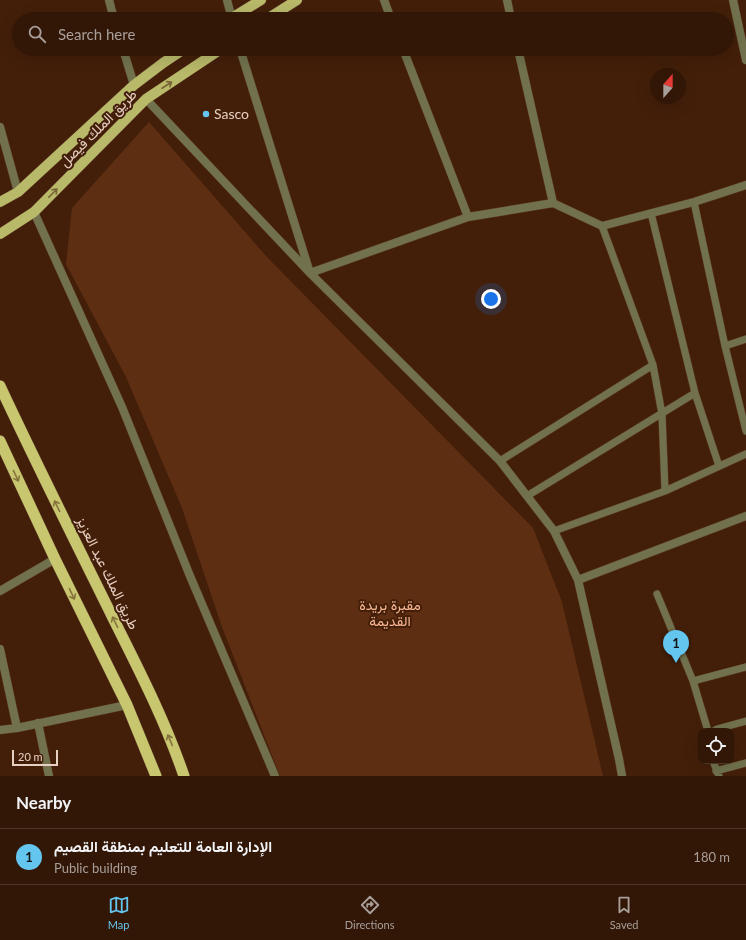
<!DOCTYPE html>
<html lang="en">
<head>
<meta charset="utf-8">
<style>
	:root { --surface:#321707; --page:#3d2415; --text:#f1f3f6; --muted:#a89f9b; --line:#4d3628; --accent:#64c5ee }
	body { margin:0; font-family:Lato,Vazirmatn,sans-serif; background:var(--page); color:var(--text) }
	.controls { position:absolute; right:12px; bottom:12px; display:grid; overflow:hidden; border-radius:8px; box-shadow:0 4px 16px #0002 }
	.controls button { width:36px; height:36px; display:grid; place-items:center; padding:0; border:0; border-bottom:1px solid var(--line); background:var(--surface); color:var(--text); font:20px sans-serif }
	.compass { position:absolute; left:650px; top:68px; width:36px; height:36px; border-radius:50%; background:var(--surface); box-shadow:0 4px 16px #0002; rotate:21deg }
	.scale { position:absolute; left:12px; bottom:10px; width:46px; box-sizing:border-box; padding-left:4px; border:2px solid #e7cfc2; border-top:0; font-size:11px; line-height:14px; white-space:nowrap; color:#e7cfc2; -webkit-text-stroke:3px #431f09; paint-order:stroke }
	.you { position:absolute; left:491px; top:299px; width:14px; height:14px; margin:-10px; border:3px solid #fff; border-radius:50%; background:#1a73e8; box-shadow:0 0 0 6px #1a73e833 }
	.badge { display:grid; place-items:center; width:26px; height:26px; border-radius:50%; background:var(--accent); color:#111; font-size:13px; font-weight:700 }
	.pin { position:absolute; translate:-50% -33px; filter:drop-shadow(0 1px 2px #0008) }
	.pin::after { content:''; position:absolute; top:21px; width:14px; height:12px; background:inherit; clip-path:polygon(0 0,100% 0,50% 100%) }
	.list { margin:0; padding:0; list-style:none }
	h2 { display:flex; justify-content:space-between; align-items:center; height:52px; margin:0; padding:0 16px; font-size:17px }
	h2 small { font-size:13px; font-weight:400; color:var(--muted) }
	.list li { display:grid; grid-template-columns:26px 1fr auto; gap:12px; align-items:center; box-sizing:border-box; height:56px; padding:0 16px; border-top:1px solid var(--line) }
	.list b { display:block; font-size:15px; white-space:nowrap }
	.list p { margin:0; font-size:13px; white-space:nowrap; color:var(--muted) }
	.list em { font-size:13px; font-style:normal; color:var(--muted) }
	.icon { flex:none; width:22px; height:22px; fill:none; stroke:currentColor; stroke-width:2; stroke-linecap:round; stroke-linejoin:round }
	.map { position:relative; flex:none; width:746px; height:776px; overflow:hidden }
	.search { position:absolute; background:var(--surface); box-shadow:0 4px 16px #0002; left:12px; right:12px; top:12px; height:44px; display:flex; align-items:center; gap:10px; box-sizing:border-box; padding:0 14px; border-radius:22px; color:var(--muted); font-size:15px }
	.sheet { height:108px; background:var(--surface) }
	nav { display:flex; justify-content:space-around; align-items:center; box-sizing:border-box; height:56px; border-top:1px solid var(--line); background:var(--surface); font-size:11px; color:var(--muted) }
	nav a { display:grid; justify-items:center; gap:2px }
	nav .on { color:var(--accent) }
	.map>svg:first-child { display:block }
	.green { fill:#5e2e12 }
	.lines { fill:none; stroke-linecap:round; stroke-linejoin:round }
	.service-casing { stroke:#5d3b27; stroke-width:8 }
	.minor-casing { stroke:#5d3b27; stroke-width:9 }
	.tertiary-casing { stroke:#5d3b27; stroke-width:9 }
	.primary-casing { stroke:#5d3b27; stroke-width:11 }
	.trunk-casing { stroke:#5d3b27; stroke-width:12 }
	.service { stroke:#71724d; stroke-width:7 }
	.minor { stroke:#71724d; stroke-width:8 }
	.tertiary { stroke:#71724d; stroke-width:8 }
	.primary { stroke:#b9b96a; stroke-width:10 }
	.trunk { stroke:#c8c76f; stroke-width:11 }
	.oneway { stroke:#786435 }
	.oneway2 { stroke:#86733c }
	.poi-dot { fill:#64c5ee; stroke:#431f09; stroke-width:1.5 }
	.labels { text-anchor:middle; stroke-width:4; stroke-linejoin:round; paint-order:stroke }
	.poi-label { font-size:14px; fill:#e7cfc2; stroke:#431f09; text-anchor:start }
	.street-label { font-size:14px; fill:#e7cfc2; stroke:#431f09 }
	.park-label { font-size:14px; fill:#f9b794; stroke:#431f09 }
</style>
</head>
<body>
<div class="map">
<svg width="746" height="776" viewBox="0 0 746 776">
	<rect width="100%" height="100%" fill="#431f09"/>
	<path class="green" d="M149,122L266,256L533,528L562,602L603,776H280L222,627L182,508L126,377L66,264L72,208Z"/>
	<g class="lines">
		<defs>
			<path id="service" d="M694,202L725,346L746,431
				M725,346L746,339
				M695,393L719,466
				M500,461L653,365
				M665,491L746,454
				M527,496L695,393L651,213
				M554,531L665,491L662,414L653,365L602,226
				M657,594L693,681L708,731
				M693,681L746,667
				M714,731L717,729L746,721
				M713,761L719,776
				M716,771L746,763"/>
			<path id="minor" d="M109,0L114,19
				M227,0L232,19
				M384,0L391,19
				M507,0L511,19
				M123,49L134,85
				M240,49L310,273L468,217L553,203L602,226L694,202L746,185
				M403,49L468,217
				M518,49L553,203
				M146,99L310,273L500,461L554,531L578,580L619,759L622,776
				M0,127L18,192
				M34,212L122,407L190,576L275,776
				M578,580L746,516
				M0,591L55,559
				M0,649L17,728
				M38,723L49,776
				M0,730L17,728L127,705"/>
			<path id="tertiary" d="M733,0L746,60"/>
			<path id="primary" d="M230,19L261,0
				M267,19L297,0
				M0,202L18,192L134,85L163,63L184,49
				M0,234L34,212L146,99L221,49"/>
			<path id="trunk" d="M0,386C36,463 74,539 112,616C138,668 165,720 184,776
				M0,441L55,559L127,705L156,776"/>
		</defs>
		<use href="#service" class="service-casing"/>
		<use href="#minor" class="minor-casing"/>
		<use href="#tertiary" class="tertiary-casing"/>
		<use href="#primary" class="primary-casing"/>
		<use href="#trunk" class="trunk-casing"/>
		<use href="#service" class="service"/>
		<use href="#minor" class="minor"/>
		<use href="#tertiary" class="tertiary"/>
		<use href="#primary" class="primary"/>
		<use href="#trunk" class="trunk"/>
	</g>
	<defs><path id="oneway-shaft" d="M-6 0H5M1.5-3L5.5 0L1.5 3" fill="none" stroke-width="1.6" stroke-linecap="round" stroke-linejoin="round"/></defs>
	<g class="oneway">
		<use href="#oneway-shaft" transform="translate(167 85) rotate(-33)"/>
		<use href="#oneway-shaft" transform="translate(53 193) rotate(-45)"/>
	</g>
	<g class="oneway2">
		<use href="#oneway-shaft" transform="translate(16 476) rotate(65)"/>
		<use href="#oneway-shaft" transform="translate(57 506) rotate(-116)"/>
		<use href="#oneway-shaft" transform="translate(72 594) rotate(64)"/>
		<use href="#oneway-shaft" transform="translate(115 622) rotate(-116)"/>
		<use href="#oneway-shaft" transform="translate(170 740) rotate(-113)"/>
	</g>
	<circle class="poi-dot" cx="206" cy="114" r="4"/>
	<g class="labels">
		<g class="poi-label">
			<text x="214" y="119">Sasco</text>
		</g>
		<g class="street-label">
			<text transform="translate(98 128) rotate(-45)" y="5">طريق الملك فيصل</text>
			<text transform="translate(108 573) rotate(64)" y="5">طريق الملك عبد العزيز</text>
		</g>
		<g class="park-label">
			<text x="390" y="610">مقبرة بريدة<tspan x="390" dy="16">القديمة</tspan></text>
		</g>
	</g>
</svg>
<div class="controls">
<button><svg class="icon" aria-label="locate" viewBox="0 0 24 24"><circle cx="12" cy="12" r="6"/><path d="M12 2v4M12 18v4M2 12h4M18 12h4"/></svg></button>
</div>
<svg class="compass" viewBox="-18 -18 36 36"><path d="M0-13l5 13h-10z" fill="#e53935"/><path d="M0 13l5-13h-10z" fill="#a89f9b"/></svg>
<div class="scale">20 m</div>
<div class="you"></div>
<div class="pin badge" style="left:676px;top:663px">1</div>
<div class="search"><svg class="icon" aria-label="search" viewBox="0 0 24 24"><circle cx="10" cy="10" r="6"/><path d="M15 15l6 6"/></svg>Search here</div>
</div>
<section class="sheet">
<h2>Nearby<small></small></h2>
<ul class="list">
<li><span class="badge">1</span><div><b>الإدارة العامة للتعليم بمنطقة القصيم</b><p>Public building</p></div><em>180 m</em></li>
</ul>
</section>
<nav>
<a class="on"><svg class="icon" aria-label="map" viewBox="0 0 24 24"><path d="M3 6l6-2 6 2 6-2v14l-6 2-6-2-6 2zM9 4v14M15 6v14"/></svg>Map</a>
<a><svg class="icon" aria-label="directions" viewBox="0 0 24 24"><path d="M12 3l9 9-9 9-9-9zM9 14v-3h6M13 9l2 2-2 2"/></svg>Directions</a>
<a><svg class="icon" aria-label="saved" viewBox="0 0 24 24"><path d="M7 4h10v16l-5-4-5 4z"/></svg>Saved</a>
</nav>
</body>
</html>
